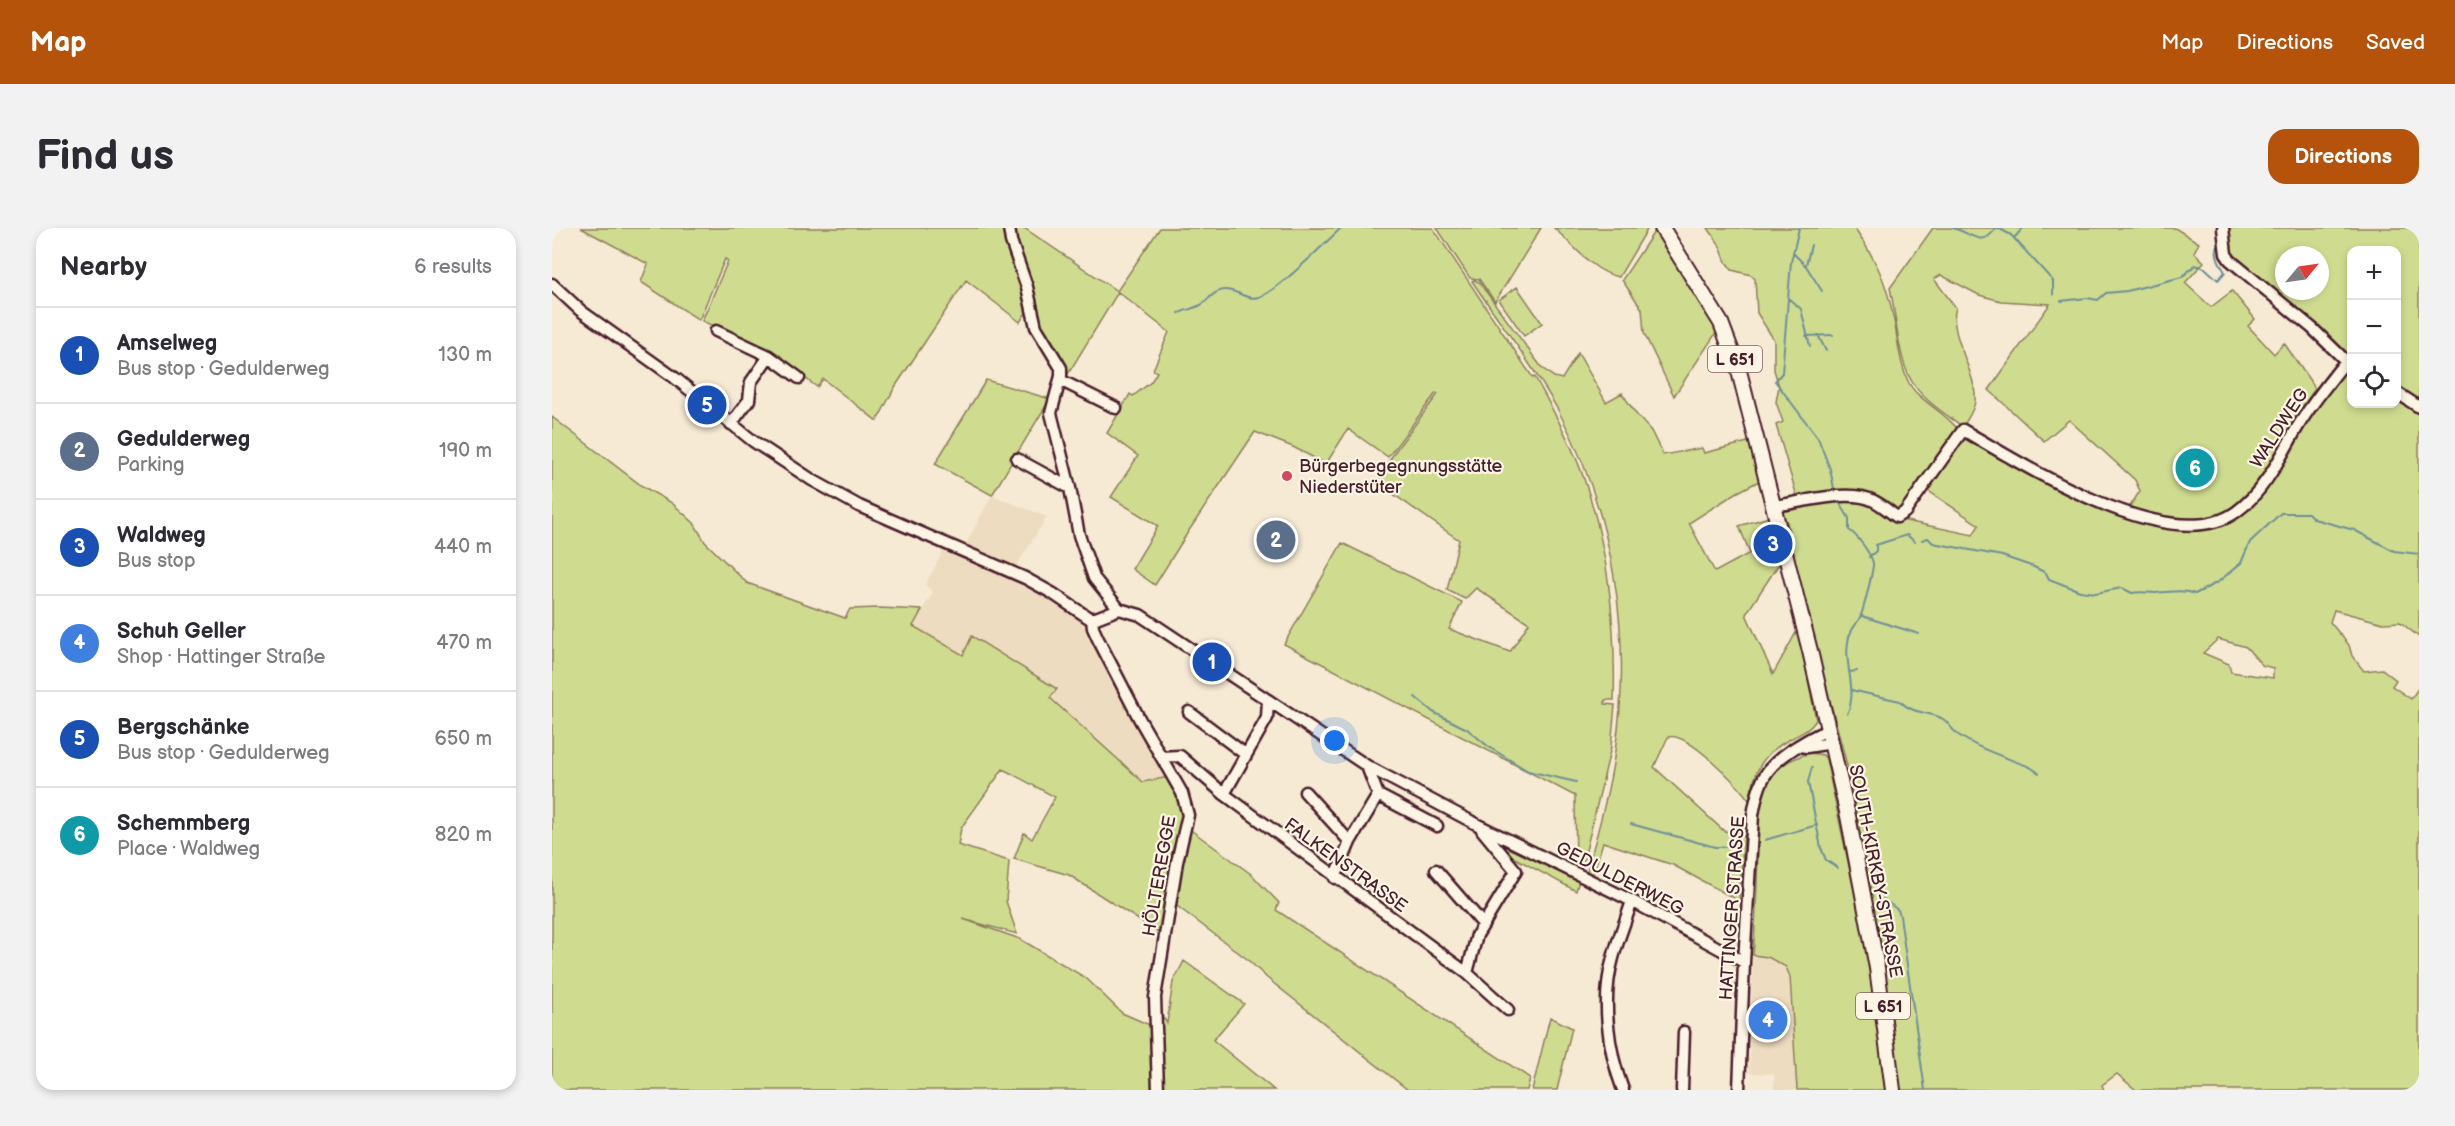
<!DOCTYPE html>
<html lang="en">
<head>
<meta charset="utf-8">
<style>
	:root { --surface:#fff; --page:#f2f2f3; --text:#2b2b33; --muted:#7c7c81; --line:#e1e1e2; --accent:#b45309 }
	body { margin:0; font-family:"Balsamiq Sans",sans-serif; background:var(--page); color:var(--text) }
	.controls { position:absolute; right:18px; top:18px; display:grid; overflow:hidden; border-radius:12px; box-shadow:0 3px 9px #0003 }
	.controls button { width:54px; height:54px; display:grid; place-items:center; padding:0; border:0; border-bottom:2px solid var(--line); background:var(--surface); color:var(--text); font:30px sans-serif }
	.compass { position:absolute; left:1723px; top:18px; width:54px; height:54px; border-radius:50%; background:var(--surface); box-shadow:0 3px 9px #0003; rotate:61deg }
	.you { position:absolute; left:783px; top:513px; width:21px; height:21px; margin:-15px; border:4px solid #fff; border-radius:50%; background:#1a73e8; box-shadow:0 0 0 9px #1a73e833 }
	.badge { display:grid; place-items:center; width:39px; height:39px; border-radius:50%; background:var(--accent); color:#fff; font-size:20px; font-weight:700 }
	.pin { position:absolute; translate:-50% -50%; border:3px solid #fff; box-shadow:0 2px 6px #0006 }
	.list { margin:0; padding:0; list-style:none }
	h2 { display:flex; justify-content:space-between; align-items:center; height:78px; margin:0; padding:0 24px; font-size:26px }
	h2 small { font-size:20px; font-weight:400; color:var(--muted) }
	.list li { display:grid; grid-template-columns:39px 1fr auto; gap:18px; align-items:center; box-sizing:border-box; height:96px; padding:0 24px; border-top:2px solid var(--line) }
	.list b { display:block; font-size:22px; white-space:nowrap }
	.list p { margin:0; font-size:20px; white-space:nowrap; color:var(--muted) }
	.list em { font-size:20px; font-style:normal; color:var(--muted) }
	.icon { flex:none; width:33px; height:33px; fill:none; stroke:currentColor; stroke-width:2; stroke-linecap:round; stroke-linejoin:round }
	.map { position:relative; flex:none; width:1867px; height:862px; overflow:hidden; border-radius:18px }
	header { display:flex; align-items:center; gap:36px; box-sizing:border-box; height:84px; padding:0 30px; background:var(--accent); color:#fff }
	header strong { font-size:28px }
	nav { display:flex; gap:33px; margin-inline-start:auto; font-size:21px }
	.intro { display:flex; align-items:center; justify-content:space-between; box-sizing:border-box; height:144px; padding:0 36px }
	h1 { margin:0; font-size:42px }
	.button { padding:15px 27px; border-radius:18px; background:var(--accent); color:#fff; font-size:21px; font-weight:700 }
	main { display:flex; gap:36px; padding:0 36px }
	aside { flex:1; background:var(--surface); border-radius:18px; box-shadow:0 3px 9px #0003 }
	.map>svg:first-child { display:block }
	.built { fill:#eedcc0 }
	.green { fill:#cfdc8f; stroke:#8c7e5d; stroke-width:1.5; fill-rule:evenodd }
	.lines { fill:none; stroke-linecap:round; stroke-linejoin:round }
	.stream { stroke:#708f98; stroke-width:2 }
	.minor-casing { stroke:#4a1f2b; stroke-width:15 }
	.major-casing { stroke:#4a1f2b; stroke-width:18 }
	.minor { stroke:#fcf5e5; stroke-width:10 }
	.major { stroke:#fcf5e5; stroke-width:14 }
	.poi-dot { fill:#d1495b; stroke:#fcf5e5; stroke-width:2 }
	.labels { text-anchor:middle; stroke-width:4.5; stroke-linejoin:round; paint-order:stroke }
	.shield { fill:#fcf5e5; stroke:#7f5f63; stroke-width:1.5 }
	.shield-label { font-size:16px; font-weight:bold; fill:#4a1f2b }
	.street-label { font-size:18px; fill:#4a1f2b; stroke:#fcf5e5 }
	.poi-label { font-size:18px; fill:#4a1f2b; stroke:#fcf5e5; text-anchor:start }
</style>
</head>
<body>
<header>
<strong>Map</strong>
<nav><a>Map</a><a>Directions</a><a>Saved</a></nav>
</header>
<div class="intro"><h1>Find us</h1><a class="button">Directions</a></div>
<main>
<aside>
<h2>Nearby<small>6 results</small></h2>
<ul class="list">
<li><span class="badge" style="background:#1a4fb4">1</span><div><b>Amselweg</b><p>Bus stop · Gedulderweg</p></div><em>130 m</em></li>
<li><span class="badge" style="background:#5c6f8a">2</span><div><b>Gedulderweg</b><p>Parking</p></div><em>190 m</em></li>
<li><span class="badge" style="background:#1a4fb4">3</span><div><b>Waldweg</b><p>Bus stop</p></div><em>440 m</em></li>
<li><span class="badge" style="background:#3f7fe0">4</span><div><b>Schuh Geller</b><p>Shop · Hattinger Straße</p></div><em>470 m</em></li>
<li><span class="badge" style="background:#1a4fb4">5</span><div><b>Bergschänke</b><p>Bus stop · Gedulderweg</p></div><em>650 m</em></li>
<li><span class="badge" style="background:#0f9aa8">6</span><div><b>Schemmberg</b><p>Place · Waldweg</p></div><em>820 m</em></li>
</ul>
</aside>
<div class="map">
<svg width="1867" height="862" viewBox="0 0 1867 862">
	<rect width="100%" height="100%" fill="#f6ead4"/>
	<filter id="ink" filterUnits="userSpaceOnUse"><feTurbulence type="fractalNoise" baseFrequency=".0167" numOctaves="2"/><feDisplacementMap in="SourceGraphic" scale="12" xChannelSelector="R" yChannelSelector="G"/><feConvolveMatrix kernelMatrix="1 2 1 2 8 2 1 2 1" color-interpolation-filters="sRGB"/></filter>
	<g filter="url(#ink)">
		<path class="built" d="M440,267L495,289L463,340L413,317Z
			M394,318L470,352L526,386L536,400L617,549L591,554L497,470L505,461L421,408L411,427L361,398L381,364L373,357Z
			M1201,727L1216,729L1234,739L1237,749L1245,862H1222V846L1197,845Z"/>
		<path class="green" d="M29,0H454L477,80L468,94L414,52L343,159L325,193L271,151L265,159L219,125L150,93L175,35L176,33L173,31L147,92L89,54L96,36Z
			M462,0H472L565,63L608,0H881L981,150L983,149C1000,181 1019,214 1031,248C1057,320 1064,396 1062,472H1053V476L1063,477L1059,519L1029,643L1024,640L1023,568L732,416L790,315L910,374L897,401L958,424L977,395L924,360L913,371L895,362L907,312L824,254L844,222L886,166L884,165L836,229L796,201L774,236L741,219L703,204L636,304L603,357L580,341L606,298L559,269L586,228L555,205L578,166L581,168L599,154L605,144L601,142L617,104L566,64L513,151L486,96Z
			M885,0H989L943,74L927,51L918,50Z
			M1002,0H1096L1067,49C1042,45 1021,17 1002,0Z
			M1156,0H1302C1323,30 1334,52 1341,88C1346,109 1346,131 1355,151C1364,173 1394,183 1407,203L1351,290L1354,293L1421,307L1427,297L1372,260L1412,203L1490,249L1627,299L1692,283L1769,168L1795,135L1799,138L1800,176H1844L1845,166L1867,180V409L1848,394L1831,395L1782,382L1778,394L1797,417L1800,428L1812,443L1830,441L1844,452L1840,458L1859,471L1867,459V862H1584L1565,846L1550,857L1552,862H1348L1338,774L1297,545L1246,350L1235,294L1227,281L1246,272L1224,197L1231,194L1224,174L1227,158L1222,142V112L1205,85L1203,51L1199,47L1180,42L1174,34L1167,16ZM1666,411L1694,419L1710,437L1721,440V450L1679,444L1677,436L1651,425Z
			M1381,0H1623L1647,15L1642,24L1652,34L1633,55L1659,79L1680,63L1703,91L1696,98L1722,126L1732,115L1767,166L1709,255L1687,278L1652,292L1627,294L1575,283L1588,263L1583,252L1517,192L1492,213L1437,162L1498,76L1449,73L1427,67L1389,47L1382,51L1404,80C1395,104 1426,147 1423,173C1422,183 1415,191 1411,199C1394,186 1369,171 1359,152C1346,130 1344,86 1338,60Z
			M1673,0H1867V177L1845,163L1844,22H1800L1799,135L1681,34ZM1732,27H1768V63H1732Z
			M1104,1L1166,102L1122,168L1092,105L1090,81L1070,52Z
			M922,52L927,54L990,140L1002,149L1010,151L1026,125L1054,174L1070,165L1084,186L1099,203L1111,227L1150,220L1152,225L1200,213L1207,253L1184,265L1137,295L1163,344L1198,325L1187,298L1217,289L1228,334L1194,386L1221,446L1246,401L1264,492C1257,503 1249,505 1238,511C1208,528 1205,539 1197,572C1185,556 1135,503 1116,509L1102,539L1172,603L1192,607L1187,673L1121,637L1051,614L1040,650L1034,647C1045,606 1057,565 1063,523C1081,409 1061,284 1006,182C981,137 949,96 920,53Z
			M965,59L990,95L972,108L947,72Z
			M434,152L498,171L440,267L383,236Z
			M0,189L90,258L120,275L142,295L153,314L195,355L293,390L298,381L327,380L370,382L361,398L411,427L420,408L505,461L498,470L591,554L617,549L628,568L632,589L610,707L517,647L462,631L472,605L480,611L503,569L451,541L409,600L406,617L457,633L454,673L465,706L411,691L468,711L534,750L570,785L602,799L605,781L615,795L621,754L632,733L692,776L661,812L722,862H0Z
			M1258,525L1271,527L1274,531L1317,731L1333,862H1245L1238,749L1234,739L1216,729L1201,727C1204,693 1205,659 1206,625C1207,602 1205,577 1214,556C1223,538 1240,530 1258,525Z
			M636,600L699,646L727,675L724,682L978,850L975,862H856L715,750L695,731L621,675Z
			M937,604L1028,649L1024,663L961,629Z
			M998,789L1020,800L1005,862H980Z"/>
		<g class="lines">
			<path class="stream" d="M1247,0L1239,34L1230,145L1223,153L1266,210L1278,241L1283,265
				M1401,0C1420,5 1430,21 1444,0
				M1446,0L1459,7L1501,53V67
				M1463,9L1471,0
				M1241,25L1254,38L1270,63
				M1254,37L1259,17
				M1237,71L1249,81L1258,118
				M1509,73L1535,70L1546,72L1554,65L1575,63L1630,49L1643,37L1653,40L1666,52L1673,44C1666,33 1661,24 1668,10
				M627,85C634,82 643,80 649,77C657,72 661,63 672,62C685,61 694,73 707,69C726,63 772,16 789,0
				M1266,107L1274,123
				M1254,108L1281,107
				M1286,272L1297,290V302C1305,307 1319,326 1321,335C1322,339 1311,385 1308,389C1305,396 1299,401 1297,409C1290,435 1307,462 1295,486
				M1370,312L1376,310L1381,315L1450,328L1482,339L1494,345L1497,351L1528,363L1544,365L1570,360L1580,365C1589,363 1595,365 1604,365C1619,364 1629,361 1643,366L1666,354L1689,335L1698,314L1729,285H1756L1762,291L1802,302L1842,323L1867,326
				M1317,329L1324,323V317L1355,307L1363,314
				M1310,388L1367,406
				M1297,444L1305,443
				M1299,462L1348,473C1361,487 1378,483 1391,491C1398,496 1401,504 1408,508C1429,522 1455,530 1478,539L1487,545
				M863,469L881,484L915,501L937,519L976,543L1024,554
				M1260,539L1256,554L1269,620L1274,632L1286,640
				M1079,596L1163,619H1188
				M1213,612L1265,597
				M1331,671L1346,682L1348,688L1373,862"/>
			<defs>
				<path id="minor" d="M457,0L459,13L475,59L484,99L509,140V148L499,185L518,260L527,307L542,350L567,381
					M1671,0L1674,26L1678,32L1760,100L1794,133
					M0,56L29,83L123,150L201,213L260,252L307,278L473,350L500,365L537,390H544L567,381L588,387L815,538L926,597L1080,673L1192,734
					M164,103L217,128L247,150
					M508,152L564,180
					M1844,164L1867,179
					M179,196L197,172L199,154L217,128
					M465,231L518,260
					M1221,278C1248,275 1298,260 1322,273C1330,277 1338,284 1345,289L1353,284L1411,202C1470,236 1618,331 1684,284C1712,264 1729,228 1745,200C1759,176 1777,154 1794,133L1800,137
					M540,391L541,400L546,411L588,492L630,565L636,587L625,634L603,769L606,862
					M637,484L693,526
					M1246,518L1255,519L1280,515
					M609,529L628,528L672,566L915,745L956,782
					M753,564L798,614
					M672,566L715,490L716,472
					M826,567L885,598
					M884,642L931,696
					M783,650L798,614L826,567L815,538
					M915,745L925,707L964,643L930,602
					M1071,862C1056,822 1049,772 1061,730C1066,711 1074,692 1080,673
					M1130,862L1132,804
					M1187,862L1192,734L1201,587C1207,551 1214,538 1244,519C1256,512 1264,506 1277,502"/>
				<path id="major" d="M1110,0L1169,95L1187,143L1258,423L1296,588L1325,740L1341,862"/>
			</defs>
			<use href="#minor" class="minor-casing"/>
			<use href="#major" class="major-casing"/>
			<use href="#minor" class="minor"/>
			<use href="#major" class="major"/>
		</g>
	</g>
	<circle class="poi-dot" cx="735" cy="248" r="6"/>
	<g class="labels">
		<g class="shield">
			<rect x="1156" y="118" width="54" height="26" rx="4.5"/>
			<rect x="1304" y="765" width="54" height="26" rx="4.5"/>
		</g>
		<g class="shield-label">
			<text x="1183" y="137">L 651</text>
			<text x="1331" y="784">L 651</text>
		</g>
		<g class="street-label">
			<text transform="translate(1727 200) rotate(-57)" y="6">WALDWEG</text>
			<text transform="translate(794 637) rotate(36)" y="6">FALKENSTRASSE</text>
			<text transform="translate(1324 643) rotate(79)" y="6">SOUTH-KIRKBY-STRASSE</text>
			<text transform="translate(607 648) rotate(-80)" y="6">HÖLTEREGGE</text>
			<text transform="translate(1068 650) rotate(27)" y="6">GEDULDERWEG</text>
			<text transform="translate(1180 680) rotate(-86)" y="6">HATTINGER STRASSE</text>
		</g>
		<g class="poi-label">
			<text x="747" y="244">Bürgerbegegnungsstätte<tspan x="747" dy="21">Niederstüter</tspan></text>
		</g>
	</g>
</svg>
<div class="controls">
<button>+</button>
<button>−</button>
<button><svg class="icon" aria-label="locate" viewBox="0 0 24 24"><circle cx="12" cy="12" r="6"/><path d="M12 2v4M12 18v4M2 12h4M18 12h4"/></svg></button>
</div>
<svg class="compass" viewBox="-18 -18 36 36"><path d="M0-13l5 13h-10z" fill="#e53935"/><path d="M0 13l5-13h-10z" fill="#7c7c81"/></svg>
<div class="you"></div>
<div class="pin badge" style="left:660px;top:434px;background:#1a4fb4">1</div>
<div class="pin badge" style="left:724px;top:312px;background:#5c6f8a">2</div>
<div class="pin badge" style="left:1221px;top:316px;background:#1a4fb4">3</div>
<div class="pin badge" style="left:1216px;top:792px;background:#3f7fe0">4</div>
<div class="pin badge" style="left:155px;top:177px;background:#1a4fb4">5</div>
<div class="pin badge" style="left:1643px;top:240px;background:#0f9aa8">6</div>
</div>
</main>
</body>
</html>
